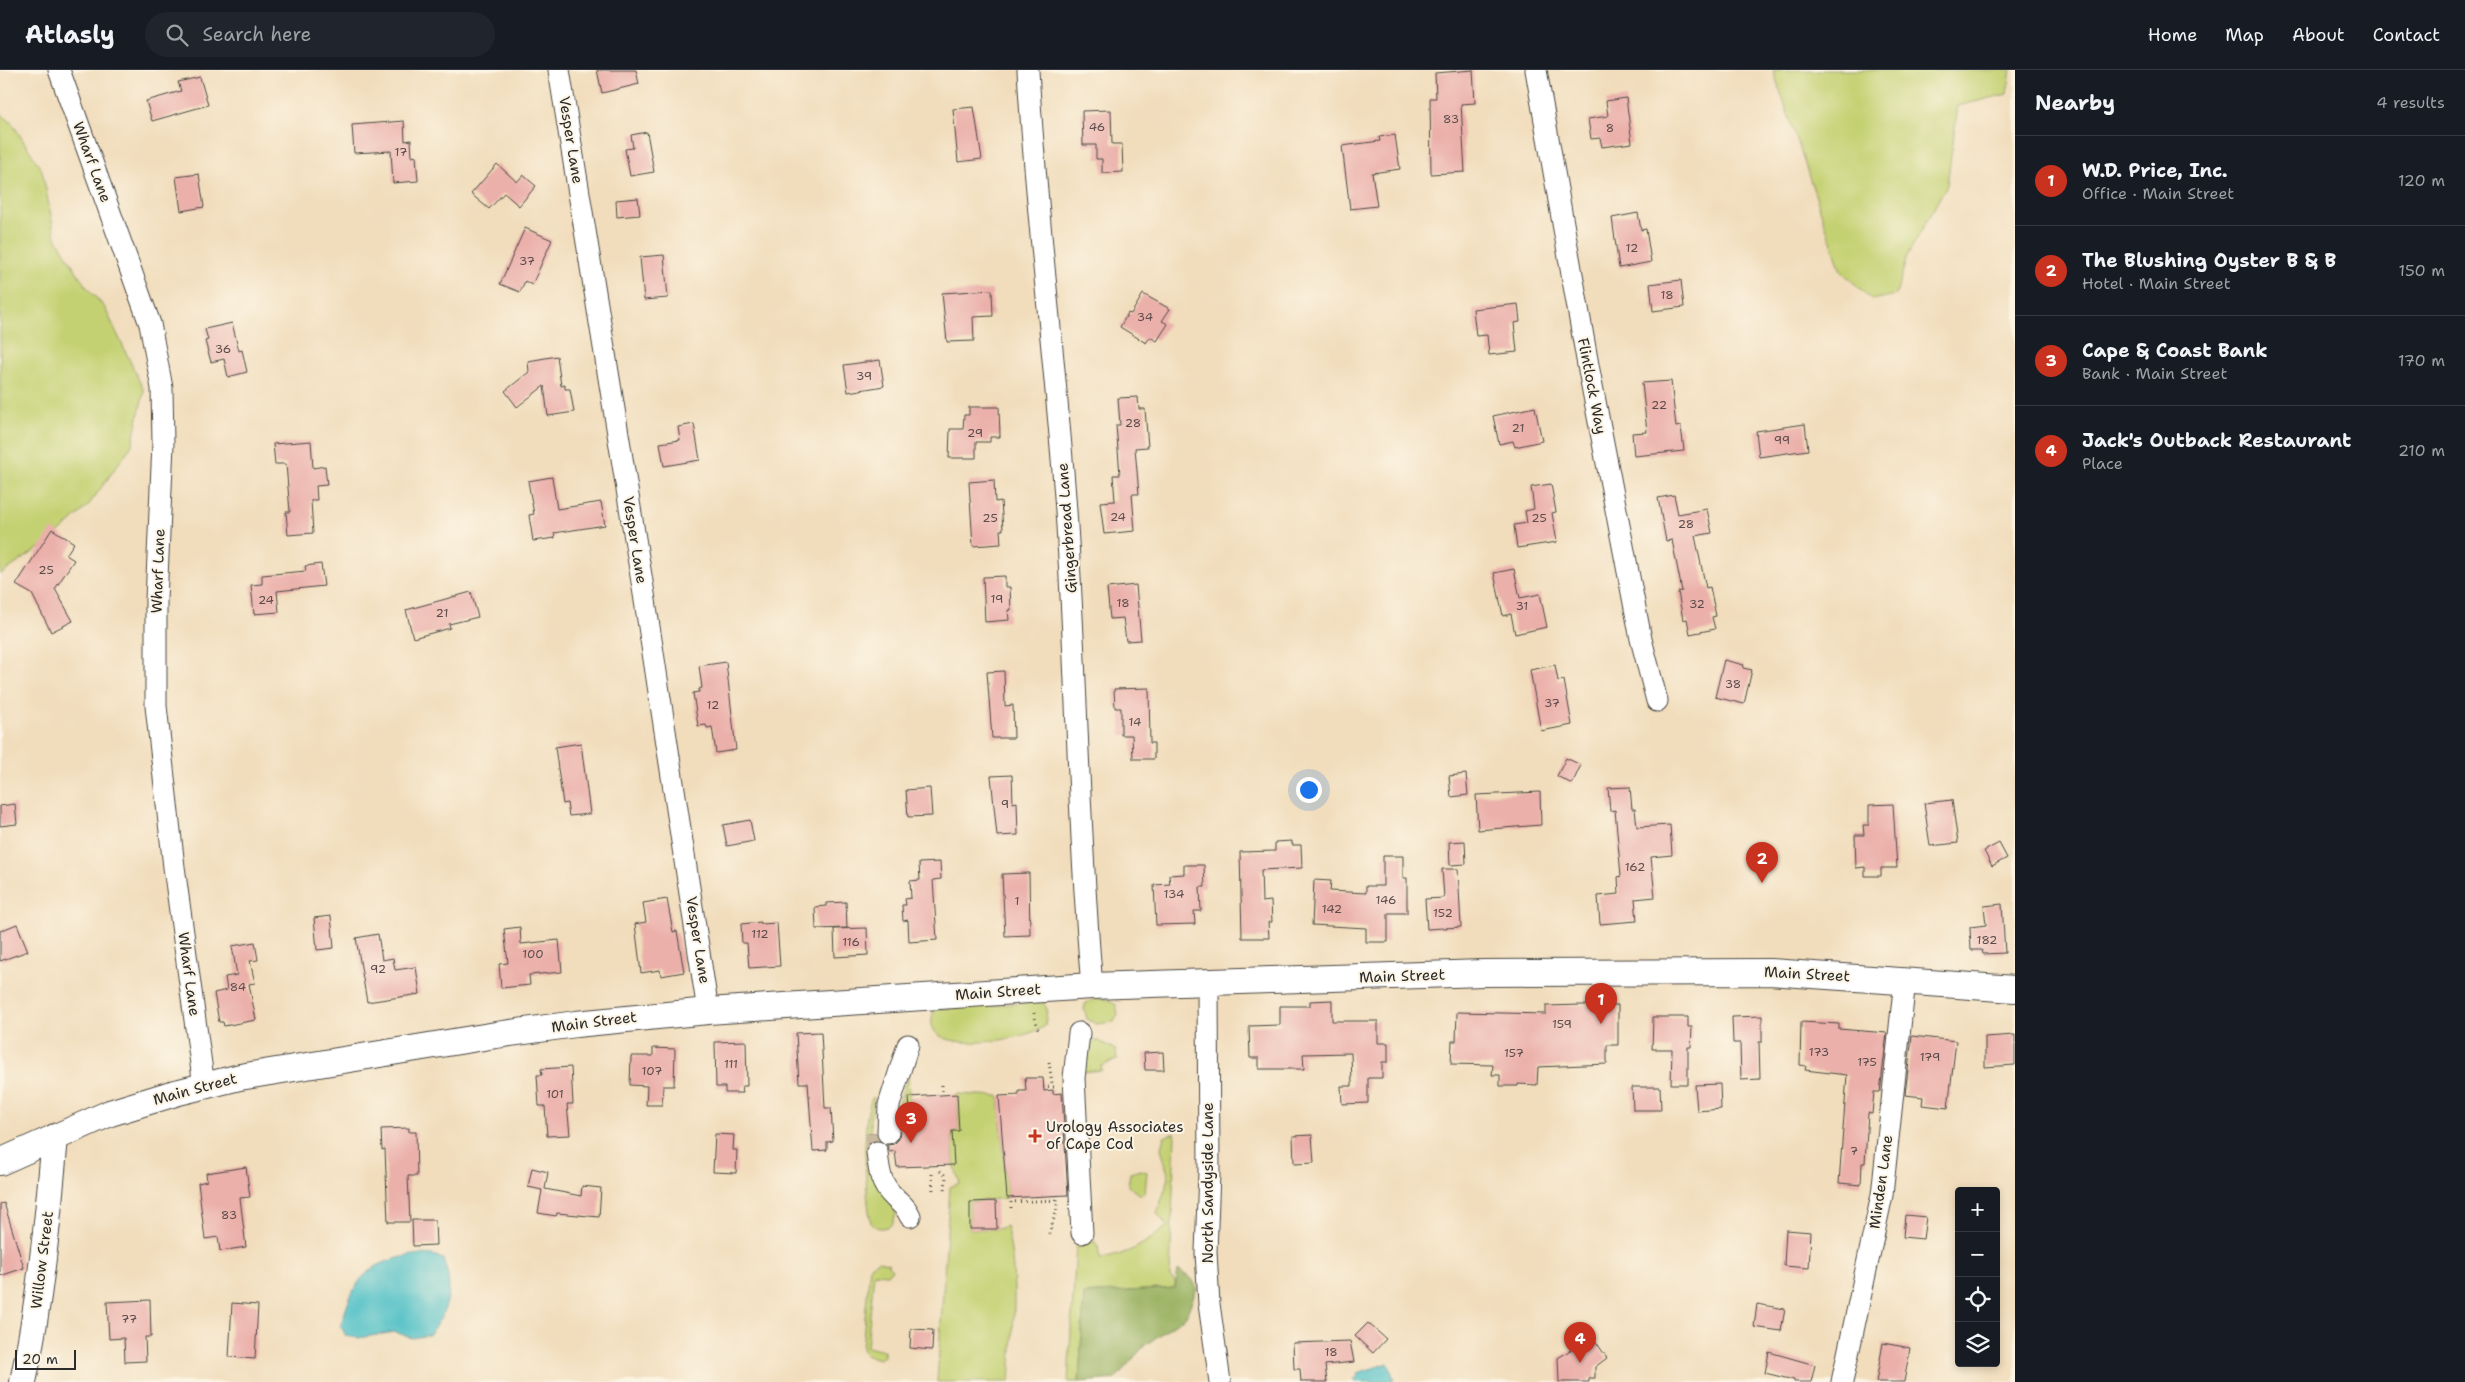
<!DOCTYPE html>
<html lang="en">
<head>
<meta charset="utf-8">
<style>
	:root { --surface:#171b24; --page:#20242c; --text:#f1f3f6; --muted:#9ea1a6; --line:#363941; --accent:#c8321e }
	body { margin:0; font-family:"Shantell Sans",sans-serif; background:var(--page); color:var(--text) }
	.controls { position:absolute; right:15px; bottom:15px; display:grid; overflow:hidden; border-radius:5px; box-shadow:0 2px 8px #0003 }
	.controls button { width:45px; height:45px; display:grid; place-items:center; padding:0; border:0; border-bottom:1px solid var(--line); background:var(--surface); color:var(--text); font:25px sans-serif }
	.scale { position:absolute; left:15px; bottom:12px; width:61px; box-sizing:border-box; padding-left:5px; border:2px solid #2b2b2b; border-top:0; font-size:14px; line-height:18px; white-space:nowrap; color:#2b2b2b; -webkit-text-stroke:4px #fcf5e5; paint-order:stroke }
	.you { position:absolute; left:1308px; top:719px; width:18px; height:18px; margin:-12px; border:4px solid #fff; border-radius:50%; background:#1a73e8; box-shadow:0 0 0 8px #1a73e833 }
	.badge { display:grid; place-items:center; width:32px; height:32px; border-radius:50%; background:var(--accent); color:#fff; font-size:16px; font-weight:700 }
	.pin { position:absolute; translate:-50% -41px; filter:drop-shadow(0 1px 2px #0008) }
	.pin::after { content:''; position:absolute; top:26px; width:18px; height:15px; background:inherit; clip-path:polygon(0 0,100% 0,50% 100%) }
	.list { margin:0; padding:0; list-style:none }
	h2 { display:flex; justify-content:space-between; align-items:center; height:65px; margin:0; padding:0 20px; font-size:21px }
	h2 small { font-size:16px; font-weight:400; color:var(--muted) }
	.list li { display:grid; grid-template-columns:32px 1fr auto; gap:15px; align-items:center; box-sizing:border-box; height:90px; padding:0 20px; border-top:1px solid var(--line) }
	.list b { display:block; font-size:19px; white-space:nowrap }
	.list p { margin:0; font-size:16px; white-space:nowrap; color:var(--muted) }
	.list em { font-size:16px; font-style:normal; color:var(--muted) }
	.icon { flex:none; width:28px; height:28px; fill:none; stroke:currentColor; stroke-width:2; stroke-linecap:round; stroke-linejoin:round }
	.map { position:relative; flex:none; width:2015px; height:1312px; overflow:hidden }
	header { display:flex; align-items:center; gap:30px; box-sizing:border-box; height:70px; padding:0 25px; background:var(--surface); border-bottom:1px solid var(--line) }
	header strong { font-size:24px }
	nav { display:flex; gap:28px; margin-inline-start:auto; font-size:18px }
	.search { width:350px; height:45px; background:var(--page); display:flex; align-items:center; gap:12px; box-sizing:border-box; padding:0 18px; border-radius:28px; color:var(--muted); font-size:19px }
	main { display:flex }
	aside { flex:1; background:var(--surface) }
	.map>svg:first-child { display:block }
	.green { fill:#c4d172; stroke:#787e4e }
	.forest { fill:#9bb364; stroke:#636f48 }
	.water { fill:#52c1c7; stroke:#3e7679 }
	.building { fill:#ebb0aa }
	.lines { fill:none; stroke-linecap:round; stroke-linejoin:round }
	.minor-tunnel { stroke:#c9b99f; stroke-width:21; stroke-dasharray:21 11; stroke-linecap:butt }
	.minor-casing { stroke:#494641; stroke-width:23 }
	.major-casing { stroke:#494641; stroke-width:28 }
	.path { stroke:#494641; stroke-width:3; stroke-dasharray:1 4; stroke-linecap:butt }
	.minor { stroke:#fff; stroke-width:21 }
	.major { stroke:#fff; stroke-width:26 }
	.poi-dot { fill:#c8321e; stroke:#fcf5e5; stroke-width:2 }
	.labels { text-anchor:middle; stroke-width:4; stroke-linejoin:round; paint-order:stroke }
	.number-label { font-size:12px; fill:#5b4c4b }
	.street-label { font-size:15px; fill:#2b2b2b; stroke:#fcf5e5 }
	.poi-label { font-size:15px; fill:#2b2b2b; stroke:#fcf5e5; text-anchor:start }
</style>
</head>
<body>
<header>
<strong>Atlasly</strong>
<div class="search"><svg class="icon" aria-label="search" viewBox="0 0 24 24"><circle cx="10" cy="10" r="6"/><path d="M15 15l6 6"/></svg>Search here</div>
<nav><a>Home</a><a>Map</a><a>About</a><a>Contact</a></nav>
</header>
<main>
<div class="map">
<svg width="2015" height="1312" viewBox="0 0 2015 1312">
	<rect width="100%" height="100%" fill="#fcf5e5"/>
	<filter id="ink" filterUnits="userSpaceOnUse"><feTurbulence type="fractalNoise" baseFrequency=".02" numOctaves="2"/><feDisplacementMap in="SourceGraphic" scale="10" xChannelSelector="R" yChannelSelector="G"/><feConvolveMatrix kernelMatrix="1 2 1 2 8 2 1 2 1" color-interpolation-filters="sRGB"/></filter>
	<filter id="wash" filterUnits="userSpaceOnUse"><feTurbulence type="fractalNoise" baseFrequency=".0096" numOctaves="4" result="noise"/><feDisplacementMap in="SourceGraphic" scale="20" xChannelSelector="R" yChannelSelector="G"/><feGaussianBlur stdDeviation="1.12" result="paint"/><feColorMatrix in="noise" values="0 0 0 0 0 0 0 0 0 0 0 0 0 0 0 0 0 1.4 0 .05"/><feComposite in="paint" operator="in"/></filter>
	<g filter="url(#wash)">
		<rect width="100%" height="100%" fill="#f1ddbc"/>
		<path class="green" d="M1773,0H2011L2007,24L1958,36L1947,115L1907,186L1896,225L1872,230L1841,201Z
			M0,43L12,53L42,100L55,166L85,215L105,238L144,321L132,375L88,436L52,469L0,505Z
			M1095,929H1108L1116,935L1118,944L1114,952L1096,954L1087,949L1084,938L1086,933Z
			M1043,932L1047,939L1045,956C1025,971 911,990 935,939Z
			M1099,971L1116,980L1117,990L1101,996L1102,1000L1082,1002C1084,990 1083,969 1099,971Z
			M908,1004L910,1041L896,1042Z
			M957,1024L999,1026L1007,1128L970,1132V1159H997L1006,1156C1019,1205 1013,1261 1010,1312H937L950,1117L960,1113L954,1095L952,1061H959Z
			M873,1027L875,1030L870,1050L871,1064H868L869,1082L896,1144L892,1154C885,1159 877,1160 871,1153C866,1131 860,1044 873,1027Z
			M1175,1063L1170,1207L1175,1211V1218L1084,1224L1079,1312H1068L1076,1175L1084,1171H1094L1098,1177L1100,1189C1127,1185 1146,1174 1167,1156L1157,1143L1169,1108L1161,1078L1164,1067Z
			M1141,1100L1147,1102L1145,1122L1141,1125L1128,1116L1130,1103Z
			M878,1191L888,1193L892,1200L887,1204L874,1203L867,1277L884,1281V1286L879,1289L865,1285L862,1278L870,1196Z"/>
		<path class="forest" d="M1178,1200L1192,1209L1197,1218L1186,1246L1144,1276L1115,1309L1079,1312L1084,1224L1175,1218Z"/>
		<path class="water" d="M420,1184L433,1185L443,1189C455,1219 448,1241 429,1265L412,1268L395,1262L358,1268L346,1266L341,1256C354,1206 368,1191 420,1184Z
			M1388,1293L1394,1309L1385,1312H1355L1354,1309L1358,1307L1357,1303Z"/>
		<g id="blocks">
			<path class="building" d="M597,0H636L639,14L602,23Z
				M1473,0L1475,33L1461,34L1465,102L1431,104L1430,28H1436L1435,3Z
				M200,7L208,35L152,51L146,31L181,21L178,12Z
				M1626,28L1632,73L1602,77L1600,68L1591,69L1588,49L1608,46L1606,31Z
				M974,37L982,89L958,92L953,39Z
				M1111,40L1112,74H1122L1123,102L1102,103V89H1096V75H1083L1082,41Z
				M404,51L405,71L411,70L412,87L416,86L418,111L393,113L391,81L354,83L352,55Z
				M647,62L654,102L630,106L625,79L633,78L631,65Z
				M1395,65L1400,99L1372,103L1377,136L1350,139L1342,76L1380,71L1379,67Z
				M497,94L517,112L523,105L536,116L519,136L504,123L489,139L471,124Z
				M199,104L204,137L181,141L176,107Z
				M638,128L640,145L617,147L616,130Z
				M1638,143L1641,160L1646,159L1651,192L1619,198L1612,148Z
				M525,158L552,170L532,215L525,211L520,222L500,214Z
				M664,185L668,228L644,230L640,187Z
				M1681,210L1684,237L1653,241L1650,214Z
				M992,220L993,246L973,247L974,271L947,272L942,223Z
				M1143,224L1170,239L1162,251L1168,254L1157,271L1150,267L1146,273L1120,257L1128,243L1131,244Z
				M1518,234L1520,252L1514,253L1517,282L1489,285L1487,265L1476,266L1473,239Z
				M232,253L239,281L242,280L247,302L228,307L224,289L211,292L205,271L208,270L205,259Z
				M557,286L561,316L565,315V319H570L574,342L548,346L544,316L517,337L505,321L529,302L528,291Z
				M880,290L884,316L848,322L844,295Z
				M1671,311L1676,357L1681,356L1684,381L1634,386L1632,363L1647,362L1642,313Z
				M1138,327L1139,339H1145L1148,377L1135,378L1139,424H1132L1135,461L1104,464L1100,432L1115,431L1113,405H1120L1116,355H1120L1118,328Z
				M969,337H999L1000,367H990V372H976V388H949L950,359H963L964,345H969Z
				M1535,337L1542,371L1515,377L1513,371L1499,374L1493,346Z
				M694,354L700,390L664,396L660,373L680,370L678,357Z
				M1805,354L1808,380L1759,387L1756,361Z
				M311,371L313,398L325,396L327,415L316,416L317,430H311L313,463L288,465L286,442H290L286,394H275L273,374Z
				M552,407L557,439L601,432L605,455L554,463L555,468L533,471L529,445L534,444L528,411Z
				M994,410L995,432L1001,431L1003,460H1000L1001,474L973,476L969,412Z
				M1551,414L1556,442L1552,443L1557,472L1517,478L1514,455L1527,453L1525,441L1534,439L1531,417Z
				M1674,425L1678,444L1707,439L1712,463L1695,466L1706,518L1710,517L1716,546L1712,547L1715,559L1690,564L1687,549L1683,550L1678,522L1682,521L1672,470L1666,471L1658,428Z
				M52,459L74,473L66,485L74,490L55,519L73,551L51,562L32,524L16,515Z
				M321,494L324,516L277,521L279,542L254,544L251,515L262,514V505L306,501L305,496Z
				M1514,499L1520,528L1540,524L1547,557L1515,564L1511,544L1503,546L1494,503Z
				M1005,506V517H1010L1011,540H1008L1009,550L985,552L983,507Z
				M1136,515L1141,570L1126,571L1123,548L1110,549L1107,518Z
				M471,522L478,547L449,554L450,558L413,568L406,540Z
				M1724,590L1744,595L1743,598L1752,600L1744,634L1715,627Z
				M726,592L736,680L716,683L712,657L707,658L706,655L698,656L693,623L699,622V619L702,618L699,596Z
				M1555,595L1558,611L1564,610L1572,655L1541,661L1530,600Z
				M1004,601L1005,636L1013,635L1014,668H992L987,602Z
				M1149,618L1150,673H1154V689H1133L1132,665H1121V638H1115L1114,619Z
				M581,673L590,744L569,746L567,733L563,734L555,677Z
				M1566,688L1581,695L1572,714L1557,706Z
				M1466,704L1468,725L1451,727L1449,706Z
				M1012,705L1013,733L1017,732L1018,765L997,766L991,706Z
				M1630,717L1632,739H1635L1637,757L1670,755L1672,785L1651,787L1655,827L1635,829L1637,851L1600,854L1598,826L1619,824L1618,807L1621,806L1615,740L1610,741L1608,718Z
				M930,718L932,746L908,747L906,720Z
				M1540,722L1541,755L1478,760L1476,725Z
				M1952,730L1958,773L1930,776L1924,733Z
				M15,734L17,754L0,756V736Z
				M1893,734L1897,798H1881V806H1865V797L1856,798L1855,765H1864L1863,755H1869V735Z
				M750,750L754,771L727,776L723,755Z
				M1292,771V775H1301L1302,798L1261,800L1262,832L1271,831L1272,852H1268L1269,868H1242L1240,782L1275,781V772Z
				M1465,771L1466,794L1450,795L1449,772Z
				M1999,773L2007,788L1992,796L1984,781Z
				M1383,786H1403V808H1407V843H1388V872H1366V858L1312,855L1314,810L1331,811L1330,821L1366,823V816H1383Z
				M940,792L941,809L933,810L937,870L909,872L908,850L903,851L902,835H906L905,829L911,828L910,811L920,810L919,793Z
				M1184,795H1204L1205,817H1200L1201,841H1194L1195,854L1156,855L1154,815L1170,814L1169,805L1184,804Z
				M1442,799H1458L1461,857L1427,859L1425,829L1444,828Z
				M1029,803L1030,865L1005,866L1002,804Z
				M667,829L673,862L677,861L684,902L661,906L660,900L641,903L635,854L646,852L643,833Z
				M846,832L847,858L816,859L815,837L826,836V833Z
				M2002,834L2005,883L1983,884L1982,880H1971L1970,857L1986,855L1984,836Z
				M331,846L334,878L317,880L314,848Z
				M761,852V854L777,853L780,896L749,898L747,873H742L741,854Z
				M17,854L28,881L0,891V861Z
				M520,857L521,874L559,870L562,902L529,905L530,915L501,918L499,894L508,893L504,859Z
				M867,858L868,885L835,887L834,859Z
				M378,864L382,890L393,888L395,900L416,897L420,924L367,932L356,868Z
				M255,872L258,890L250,891L255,913L249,914L256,950L224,956L223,952H219L214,923L227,920L225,907L237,905L232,876Z
				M1332,930V951H1378V973H1388V992H1382V1008H1368V1033L1342,1034L1341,1016H1352L1351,983L1303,984L1304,999H1259V988H1250L1249,956L1280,955V936H1310V931Z
				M1581,935H1618V975H1607V994L1538,997L1537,1015L1518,1014V1016H1500V1005H1492L1493,995L1451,994L1452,971H1456L1457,942L1546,944V936Z
				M1762,946V972H1759L1760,1009L1741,1010L1740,973H1733L1732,947Z
				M1653,947H1688V957H1692L1691,977H1688V1014H1671L1672,979H1652Z
				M1801,952L1839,954V959L1887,963L1880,1022H1874L1872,1044L1868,1043L1865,1093H1862L1861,1115L1839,1113L1847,1005L1805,1000L1806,996L1800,995Z
				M821,962L825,1038H831L833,1071L827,1072V1080L813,1081L808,1013H799L796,963Z
				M2015,965V995L1985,997V967Z
				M1912,966L1956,971L1948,1038L1922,1035L1923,1027L1905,1025Z
				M746,971L747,1016H742L743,1023H725V1017H716L715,972Z
				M653,978L675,979L674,1016H663L662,1035H646L647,1016L630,1015L631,986H653Z
				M1163,982L1164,1000H1145L1144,983Z
				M571,997L573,1034H567L570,1065L547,1066L545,1036H539L537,1005H542L541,999Z
				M1025,1008H1043L1044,1021L1053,1020V1024L1062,1023L1068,1125L1007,1128L999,1026L1019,1025V1021H1026Z
				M1720,1014L1721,1039L1697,1041L1695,1015Z
				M1632,1017H1660L1661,1040H1633Z
				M957,1024L959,1061H952L954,1095L897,1097L895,1081L890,1082L887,1075L894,1074L899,1069L901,1041H910L909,1027Z
				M409,1058V1062H416L417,1106H408L410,1152H388L385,1079L382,1080L381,1059Z
				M876,1063L878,1070L869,1073L868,1064Z
				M715,1064L734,1065L733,1080H737L736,1103L713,1102Z
				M1312,1065L1314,1093L1294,1094L1293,1066Z
				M246,1097L250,1127L240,1128L246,1177L220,1181L218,1167L205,1169L198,1113L207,1111L206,1103Z
				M532,1098L548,1102L545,1119L581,1126L582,1116L601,1118L599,1147L557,1143L556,1146L538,1143L542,1120L528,1117Z
				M996,1131L997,1159H970V1132Z
				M4,1133L24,1198L0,1206V1134Z
				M1905,1145L1926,1147L1923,1169L1903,1167Z
				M412,1150H435L436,1175L413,1176Z
				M1786,1160L1811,1162L1809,1198L1784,1196Z
				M150,1230L151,1267H145L146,1291L125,1292L124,1268L109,1269L107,1232Z
				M232,1233L258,1235L255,1289L229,1287Z
				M1757,1234L1785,1239L1781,1261L1754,1257Z
				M1368,1253L1386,1269L1373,1283L1355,1266Z
				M911,1259L933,1260L932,1280L910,1278Z
				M1592,1266L1607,1288L1595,1297V1308H1589V1312H1559L1558,1288Z
				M1350,1271L1354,1292L1325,1295L1327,1312H1301L1300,1299H1294L1293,1273Z
				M1883,1273L1910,1278L1904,1312H1876Z
				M1769,1282L1815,1295L1811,1312H1794V1310L1765,1303Z"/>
		</g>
	</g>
	<g filter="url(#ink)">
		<use href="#blocks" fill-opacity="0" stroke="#494641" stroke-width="1"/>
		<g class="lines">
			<path class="minor-tunnel" d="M876,1063L877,1082"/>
			<defs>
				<path id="minor" d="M59,0L150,254L162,318L163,374L156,530V636L174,797L204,1016
					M559,0L644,524L708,941
					M1028,0C1036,147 1056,294 1066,441C1077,599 1078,758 1092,916
					M1536,0L1588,295L1641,569L1657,631
					M1208,912L1209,1103L1206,1182L1209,1234L1220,1312
					M1079,963L1074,1008L1082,1163
					M888,1063L889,1035L908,975
					M877,1082C879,1100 880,1114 894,1127C901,1134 906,1136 910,1146
					M1842,1312L1882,1125L1905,910"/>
				<path id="major" d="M0,1092L110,1043L175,1023L240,1007L496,965L576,954L708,941L1092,916L1483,903L1770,902L2015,919
					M23,1312C40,1231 48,1149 55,1067"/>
			</defs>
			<use href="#minor" class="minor-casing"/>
			<use href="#major" class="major-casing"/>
			<path class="path" d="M1034,943L1038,959
				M1049,992L1052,1013
				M942,1015V1025
				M1043,1017H1054
				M940,1101L946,1106L945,1122
				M932,1104L933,1121
				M1011,1138V1132L1059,1130
				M1049,1164L1057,1139V1125"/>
			<use href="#minor" class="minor"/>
			<use href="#major" class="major"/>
		</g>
	</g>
	<path class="poi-dot" d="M1032.5 1058.5h5v5h5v5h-5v5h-5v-5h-5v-5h5z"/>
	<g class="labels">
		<g class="number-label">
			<text x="1451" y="53">83</text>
			<text x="1097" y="61">46</text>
			<text x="1610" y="62">8</text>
			<text x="401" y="86">17</text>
			<text x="1632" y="182">12</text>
			<text x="527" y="195">37</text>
			<text x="1667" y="229">18</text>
			<text x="1145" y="251">34</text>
			<text x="223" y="283">36</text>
			<text x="864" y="310">39</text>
			<text x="1659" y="339">22</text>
			<text x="1133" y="357">28</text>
			<text x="1518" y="362">21</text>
			<text x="975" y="367">29</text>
			<text x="1782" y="374">99</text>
			<text x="1118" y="451">24</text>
			<text x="990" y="452">25</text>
			<text x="1539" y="452">25</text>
			<text x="1686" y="458">28</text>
			<text x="46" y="504">25</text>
			<text x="997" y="533">19</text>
			<text x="266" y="534">24</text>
			<text x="1123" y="537">18</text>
			<text x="1697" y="538">32</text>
			<text x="1522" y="540">31</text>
			<text x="442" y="547">21</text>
			<text x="1733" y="618">38</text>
			<text x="1552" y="637">37</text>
			<text x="713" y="639">12</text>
			<text x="1135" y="656">14</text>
			<text x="1005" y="738">9</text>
			<text x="1635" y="801">162</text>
			<text x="1174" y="828">134</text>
			<text x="1386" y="834">146</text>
			<text x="1017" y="835">1</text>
			<text x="1332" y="843">142</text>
			<text x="1443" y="847">152</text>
			<text x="760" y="868">112</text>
			<text x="1987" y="874">182</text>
			<text x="851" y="876">116</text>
			<text x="533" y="888">100</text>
			<text x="378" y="903">92</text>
			<text x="238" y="921">84</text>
			<text x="1562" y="958">159</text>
			<text x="1819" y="986">173</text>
			<text x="1514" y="987">157</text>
			<text x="1930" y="991">179</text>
			<text x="1867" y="996">175</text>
			<text x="731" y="998">111</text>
			<text x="652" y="1005">107</text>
			<text x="555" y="1028">101</text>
			<text x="1854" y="1085">7</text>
			<text x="229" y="1149">83</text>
			<text x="129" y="1253">77</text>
			<text x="1331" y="1286">18</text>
		</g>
		<g class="street-label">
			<text transform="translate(571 70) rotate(81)" y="5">Vesper Lane</text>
			<text transform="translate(92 92) rotate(70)" y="5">Wharf Lane</text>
			<text transform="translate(1592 316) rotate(79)" y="5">Flintlock Way</text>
			<text transform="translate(1067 458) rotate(-94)" y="5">Gingerbread Lane</text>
			<text transform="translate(635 470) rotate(81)" y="5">Vesper Lane</text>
			<text transform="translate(158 501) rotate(-88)" y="5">Wharf Lane</text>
			<text transform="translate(698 870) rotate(81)" y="5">Vesper Lane</text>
			<text transform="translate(189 904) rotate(82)" y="5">Wharf Lane</text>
			<text transform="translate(1807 904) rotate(3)" y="5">Main Street</text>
			<text transform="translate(1402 906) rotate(-2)" y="5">Main Street</text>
			<text transform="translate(998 922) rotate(-4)" y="5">Main Street</text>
			<text transform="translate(594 952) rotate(-7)" y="5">Main Street</text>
			<text transform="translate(195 1019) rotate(-15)" y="5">Main Street</text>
			<text transform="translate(1881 1112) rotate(-82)" y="5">Minden Lane</text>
			<text transform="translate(1208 1113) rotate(-90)" y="5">North Sandyside Lane</text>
			<text transform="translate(42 1190) rotate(-83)" y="5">Willow Street</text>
		</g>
		<g class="poi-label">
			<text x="1046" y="1062">Urology Associates<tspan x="1046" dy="17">of Cape Cod</tspan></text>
		</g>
	</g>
</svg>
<div class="controls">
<button>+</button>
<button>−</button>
<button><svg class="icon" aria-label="locate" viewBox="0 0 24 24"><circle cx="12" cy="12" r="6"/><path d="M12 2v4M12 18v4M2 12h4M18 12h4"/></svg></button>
<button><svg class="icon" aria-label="layers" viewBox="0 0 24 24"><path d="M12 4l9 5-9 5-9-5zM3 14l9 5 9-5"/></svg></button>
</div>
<div class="scale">20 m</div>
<div class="you"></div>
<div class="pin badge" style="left:1601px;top:954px">1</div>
<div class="pin badge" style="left:1762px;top:813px">2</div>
<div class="pin badge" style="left:911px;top:1073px">3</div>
<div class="pin badge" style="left:1580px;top:1293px">4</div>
</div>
<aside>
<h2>Nearby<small>4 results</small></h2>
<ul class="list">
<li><span class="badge">1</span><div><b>W.D. Price, Inc.</b><p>Office · Main Street</p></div><em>120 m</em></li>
<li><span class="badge">2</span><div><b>The Blushing Oyster B &amp; B</b><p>Hotel · Main Street</p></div><em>150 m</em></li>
<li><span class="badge">3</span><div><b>Cape &amp; Coast Bank</b><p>Bank · Main Street</p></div><em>170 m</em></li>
<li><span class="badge">4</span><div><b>Jack's Outback Restaurant</b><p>Place</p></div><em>210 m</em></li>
</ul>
</aside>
</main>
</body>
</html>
